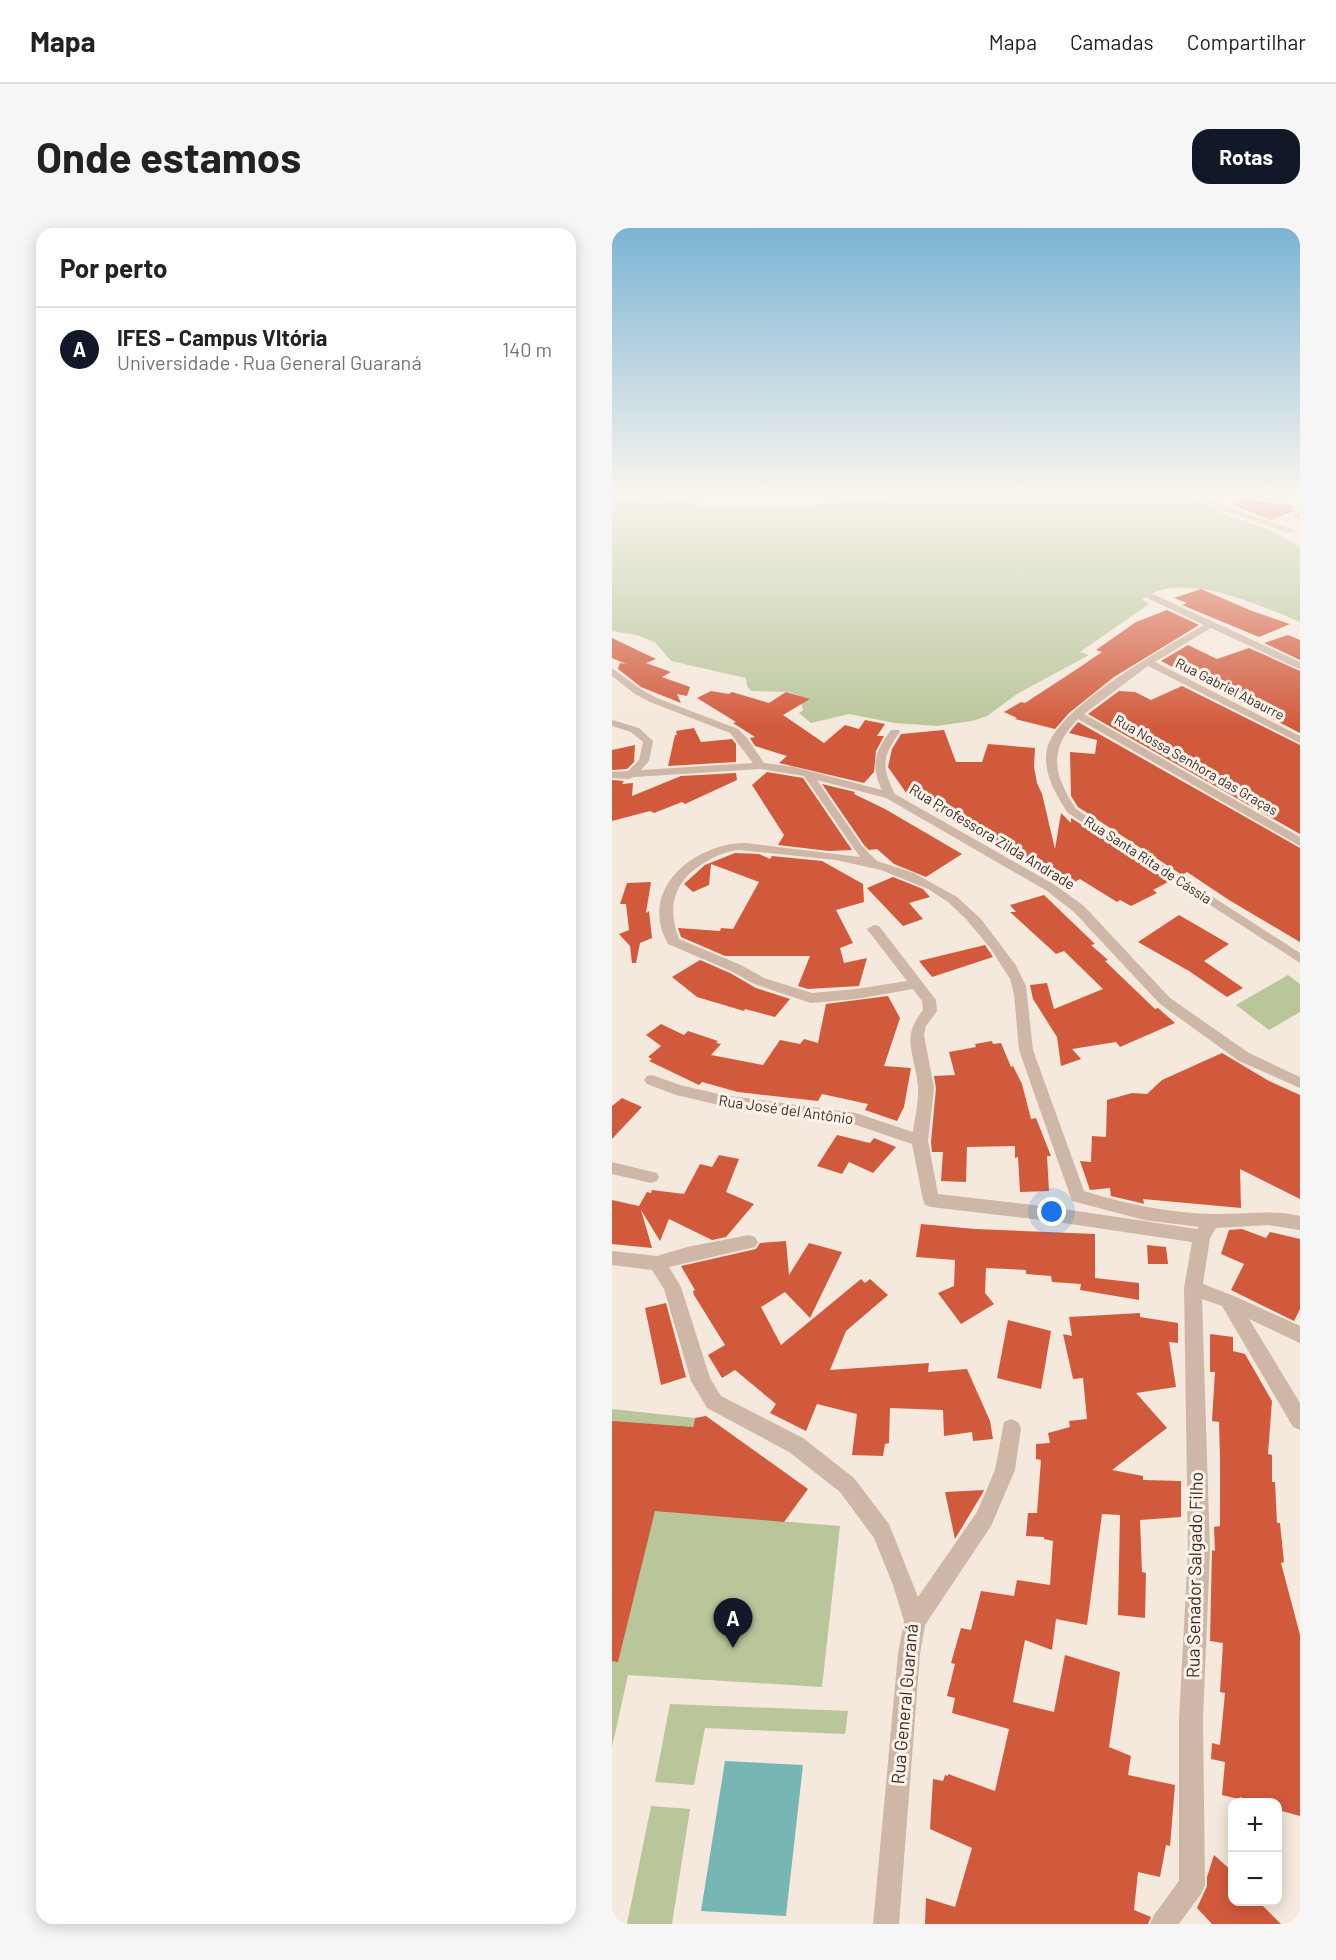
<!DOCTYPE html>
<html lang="pt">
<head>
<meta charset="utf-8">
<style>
	:root { --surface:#fff; --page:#f6f6f6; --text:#222; --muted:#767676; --line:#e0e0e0; --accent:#111827 }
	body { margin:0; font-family:Barlow,sans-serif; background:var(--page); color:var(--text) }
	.controls { position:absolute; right:18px; bottom:18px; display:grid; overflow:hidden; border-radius:12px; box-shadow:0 3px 15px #0003 }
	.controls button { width:54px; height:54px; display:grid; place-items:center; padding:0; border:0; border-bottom:2px solid var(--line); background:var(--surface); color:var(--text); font:30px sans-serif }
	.you { position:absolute; left:440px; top:984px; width:21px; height:21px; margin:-15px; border:4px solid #fff; border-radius:50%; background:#1a73e8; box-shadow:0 0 0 9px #1a73e833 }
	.badge { display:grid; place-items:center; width:39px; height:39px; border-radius:50%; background:var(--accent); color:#fff; font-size:20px; font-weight:700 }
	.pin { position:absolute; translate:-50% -50px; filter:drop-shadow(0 2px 3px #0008) }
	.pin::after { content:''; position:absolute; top:32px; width:21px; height:18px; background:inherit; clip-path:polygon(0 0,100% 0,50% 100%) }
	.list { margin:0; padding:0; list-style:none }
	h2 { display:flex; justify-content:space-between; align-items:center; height:78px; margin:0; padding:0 24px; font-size:26px }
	h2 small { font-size:20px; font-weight:400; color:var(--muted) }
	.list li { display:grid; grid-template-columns:39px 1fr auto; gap:18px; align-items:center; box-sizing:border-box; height:84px; padding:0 24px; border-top:2px solid var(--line) }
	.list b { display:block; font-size:22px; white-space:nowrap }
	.list p { margin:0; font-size:20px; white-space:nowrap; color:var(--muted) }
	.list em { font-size:20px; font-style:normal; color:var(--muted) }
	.map { position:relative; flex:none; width:688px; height:1696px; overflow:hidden; border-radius:18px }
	header { display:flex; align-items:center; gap:36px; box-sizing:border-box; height:84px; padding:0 30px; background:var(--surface); border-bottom:2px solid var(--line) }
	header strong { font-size:28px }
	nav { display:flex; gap:33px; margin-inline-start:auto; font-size:21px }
	.intro { display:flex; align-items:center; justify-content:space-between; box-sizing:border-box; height:144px; padding:0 36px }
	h1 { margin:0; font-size:42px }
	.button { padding:15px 27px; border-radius:18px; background:var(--accent); color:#fff; font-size:21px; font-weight:700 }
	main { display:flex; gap:36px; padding:0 36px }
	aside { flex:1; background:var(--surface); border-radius:18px; box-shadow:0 3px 15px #0003 }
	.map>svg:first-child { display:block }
	.green { fill:#b9c69a }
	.water { fill:#78b5b5 }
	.building { fill:#d25a3c }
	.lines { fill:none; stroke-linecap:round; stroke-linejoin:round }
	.minor { fill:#ceb7a6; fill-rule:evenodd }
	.labels { text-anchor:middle; stroke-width:6; stroke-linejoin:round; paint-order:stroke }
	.far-street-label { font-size:14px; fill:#3a2d28; stroke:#fcf2e9 }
	.street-label { font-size:15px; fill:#3a2d28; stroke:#fcf2e9 }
	.near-street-label { font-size:18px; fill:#3a2d28; stroke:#fcf2e9 }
</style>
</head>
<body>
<header>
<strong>Mapa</strong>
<nav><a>Mapa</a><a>Camadas</a><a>Compartilhar</a></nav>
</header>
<div class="intro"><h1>Onde estamos</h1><a class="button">Rotas</a></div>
<main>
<aside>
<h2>Por perto<small></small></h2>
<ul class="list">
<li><span class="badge">A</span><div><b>IFES - Campus VItória</b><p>Universidade · Rua General Guaraná</p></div><em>140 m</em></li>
</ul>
</aside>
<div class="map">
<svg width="688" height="1696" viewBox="0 0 688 1696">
	<rect width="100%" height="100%" fill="#f5e8dc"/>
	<path class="green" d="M313,263H563L584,270L613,287L651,299L688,318V394C649,378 568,340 530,372L537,376L468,424L477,427L405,466L375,488L360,493L325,498L283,495L237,486L199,495L187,485L191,482L188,468L177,464L139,463L135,458L134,450L59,433L43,414L24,407L0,403V265L17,273L39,265L61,273L88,275V279L165,280L298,267Z
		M676,747L688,756V784L657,802L624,777Z
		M0,1181L83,1190L56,1284L228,1298L210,1459L16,1447L0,1519Z
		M58,1476L236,1483L233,1506L93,1500L82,1557L43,1554Z
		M39,1578L78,1581L60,1696H15Z"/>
	<path class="water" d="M113,1533L191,1537L174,1688L89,1683Z"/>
	<path class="building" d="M635,270L669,277L674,275L683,278L677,281L683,283L659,292L620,277Z
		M589,361L640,383L678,396L647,409L570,377L575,375L562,370Z
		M555,382L587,397L502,449L457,485L443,501L403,491L405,490L392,484L409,474L413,475L465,441L490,424L484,422L524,394Z
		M676,407L688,412V432L652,415Z
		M0,410L44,431L34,435L59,444L50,449L78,459L75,468L65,466L69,475L29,459L6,441L8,435L14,436L0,430Z
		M576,417L605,431L637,420L688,443V505L549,433Z
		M570,458L688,517V606L476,486L507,463L523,464L539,472Z
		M99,463L117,466L120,464L157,475L174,464L198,471L171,487L212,515L233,497L247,501L253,492L273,496L265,508H272L264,523L262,544L252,555L167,535L175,528L143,518L138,510L143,509L121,495L124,494L85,470Z
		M466,494L688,620V714L617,672L575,644L570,647L466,579L459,568L458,524L483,526L485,512L457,505Z
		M82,500L89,514L120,511L124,516V534L56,538L63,507H65L64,503Z
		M332,502L344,534H370L376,516L423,520L422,539L425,555L430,566L443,621L449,585L459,595V590L558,653L541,662L545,665L519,678L508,672L505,674L468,651L453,659L295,566L276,539L280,521L289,506Z
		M23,517L22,534L15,541L0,542V522Z
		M155,544L191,550L240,622L217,623L166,617L172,607L140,557Z
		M124,545L125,552L73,576L70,574L42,585L38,583L0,593V552L12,553L10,556L21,555L20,568L69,548Z
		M210,556L243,564L242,566L273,581L350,626L314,649L282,636L265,621L257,622L252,617Z
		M123,625L147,626L158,631L160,628L210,633L251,656L252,674L224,682L241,715L228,720L232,735L255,730L247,758L196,761L186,758L198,728H113L69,709L66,700L108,703L109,700L121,701L147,654L99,636L97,657L81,664L72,656L93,637Z
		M281,649L311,661L318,669L297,675L311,691L291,698L255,660Z
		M39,654L34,685L37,683L40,710L28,715L24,735H20L18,718L7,706L17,702L14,676H8L15,655Z
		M432,667L483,716L479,717L496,732L493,733L543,781L546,780L563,795L508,819L504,814L460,821L469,831L449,838L445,809L421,771L418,757L435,755L442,781L491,761L452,723L444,726L398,684H404L398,677Z
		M567,687L617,716L592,733L631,760L615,769L577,743L526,714Z
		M373,717L381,729L320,749L307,733Z
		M88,732L118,745L144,760L178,771L163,789L133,781L132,783L85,769L60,749Z
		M276,768L288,790L272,838L299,840L292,879L285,893L253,882L256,876L210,866L206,873L126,864L90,854L87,857L37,833L40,831L36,829L49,818L34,807L49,796L72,807L76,803L106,813L104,815L109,816L99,827L151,837L168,812L188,816L192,811L206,815L214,776Z
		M380,813L381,816L389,815L399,839L401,838L410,856L419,891L424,890L439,928H435L437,963L408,964L406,929L403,930V918L355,919L354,954L329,953L331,924H320L319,914L324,860L322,848L343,847L337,824L364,819L363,816Z
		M610,825L657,853L688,867V971L628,941L629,980L531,971L532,976L529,975L499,968L498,960L478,962L468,933L479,934L480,908L494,909L495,872L520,865L535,866L550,852Z
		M10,870L30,879L0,911V878Z
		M225,907L258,915L262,910L284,919L261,945L237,934L230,946L205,938Z
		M107,927L127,931L114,964L142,976L114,1009L100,1012L57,991L48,1013L29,982L40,1020L0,1016V972L27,978L35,964L39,965L40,962L72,966L88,936L100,939Z
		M309,996L363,1001L483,1006V1050L527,1055V1072L468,1062L469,1056L440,1054L439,1048L414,1046V1042L374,1040L373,1065L382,1076L349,1096L326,1065L342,1058L343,1032L304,1029Z
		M630,1001L654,1010L658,1004L688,1011V1081L682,1093L619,1062L632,1036L609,1026L617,1002Z
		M174,1013L177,1047L197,1015L230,1024L198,1090L173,1064L149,1079L169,1117L249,1051L253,1055L258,1051L276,1067L234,1103L218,1142L317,1135L316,1144L355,1141L378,1193L381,1211L361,1213L360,1204L332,1208L331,1182L278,1180L277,1215L273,1216L271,1228L240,1227L245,1186L205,1176L194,1203L158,1185L164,1176L123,1142L110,1150L96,1127L113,1117L82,1067L81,1063L83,1062L69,1038L144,1021L148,1015Z
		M535,1017L554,1019L556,1036H536Z
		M54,1075L74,1149L49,1157L33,1080Z
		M528,1085V1089L566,1095V1115L557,1114L564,1159L524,1165L555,1200L500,1242L531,1248V1252L569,1253V1289L528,1292L530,1344L534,1345L533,1390L506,1387L508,1287L490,1286L475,1397L444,1391L440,1422L413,1412L401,1474L442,1484L453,1427L508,1444L497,1519L519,1528L516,1547L563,1557L558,1618L554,1617L548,1649L526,1644L522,1682L539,1689L536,1696H313L314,1670L343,1679L360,1620L318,1601L321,1551L331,1553L333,1547L336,1548V1546L383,1563L397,1501L340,1485L343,1470L335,1468L343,1436L339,1435L349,1400L359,1402L369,1363L402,1368L405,1352L438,1357L441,1313L432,1311V1309L414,1308L416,1285H425L429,1232L424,1231V1216L438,1215L436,1205L458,1199L457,1193L475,1191L471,1150L461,1151L451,1106L460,1108L457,1089Z
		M396,1092L439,1103L429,1161L385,1150Z
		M598,1106L621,1109V1123L633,1126L660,1173L656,1226L660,1227V1254H663L665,1295H668L672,1334L669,1335L688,1407V1588L666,1582V1575H646L628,1569L627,1571L610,1567L613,1534L599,1531L600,1515L608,1517L613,1465L608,1464L611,1415L598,1413L600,1322L603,1323L602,1299L608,1298V1230L607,1194L600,1193L603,1144H598Z
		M94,1188L196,1261L172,1294L43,1283L6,1434L0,1433V1193L81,1199L83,1190Z
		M372,1262L370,1266L343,1311L333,1264Z
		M602,1627L621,1644V1674H647L669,1696H600L585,1680L595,1658V1649Z"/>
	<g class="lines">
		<path class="minor" d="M573,263H582L612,277L684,303L677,305L606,281Z
			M624,263L673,273L669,275L624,266Z
			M676,263H686L688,266L682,267Z
			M685,285H688V292L681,288Z
			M535,366H541L688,434V441L685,440L599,400L543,434L688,508V515L536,438L472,486L688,609V618L466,491C436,522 441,546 464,581L688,725V735L456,585C444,567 430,544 435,521C445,479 555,418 592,397L535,370Z
			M0,440L30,462L45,470L126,501L135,510L152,535L182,539L270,562C258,538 263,523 279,502H287L288,504C270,529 269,538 283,566L443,657L472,678L558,770L637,825L688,849V860L627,833L548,776L462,684L435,663L274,570L205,552L250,618L265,633L302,645L345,669L369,691L403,736L414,758L421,822L472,963C514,976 557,985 600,986C630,987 659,981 688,988V1002L656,997L604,1000L598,1010L591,1056L622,1068L688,1098V1115L637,1091L688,1175V1202L681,1199L610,1078L590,1071L598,1323L591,1491L593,1657L589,1666L567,1696H538L542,1687L567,1653V1491L576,1323L572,1060L580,1014L438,993L319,979L313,977L311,972L300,916L244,897L111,878L64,867L35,856L32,852L35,848L40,847L68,857L111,867L244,885L301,904C303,889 307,872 306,858C303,825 288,811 311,782L310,773L301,761L244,771L199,775L142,756L119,743L56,716C25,661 83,615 134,615L248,629L192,548L148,541L22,549L17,551L0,550V544L16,543L27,532L31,514L19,504L0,498V492L27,500L41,513L37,533L29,542L141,535L118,505L38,474L23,466L0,448ZM127,622L224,632L269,642L316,661L336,674L354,691L379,721L398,751L402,766L407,822L460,973L532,992L587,999L585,1001L438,979L326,966L316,913L322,860L312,807L314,798L325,783L324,772L267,698L262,697L255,701L295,753L244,761L200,765L152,750L129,737L67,711C54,678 63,652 92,635C103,628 115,623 127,622Z
			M0,934L45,945L47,949L45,953L39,955L0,946Z
			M137,1007L143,1009L146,1014L143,1019L57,1039L69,1059L98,1150L109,1168L191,1210L242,1250L277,1296L306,1369L365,1284L383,1242L392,1194L399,1191L406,1194L409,1200L403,1242L379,1298L313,1397L308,1426L287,1696H261L286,1426L292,1393L281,1357L262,1310L228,1264L177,1224L95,1180L79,1153L52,1061L40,1042L0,1037V1023L45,1028L75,1019Z"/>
	</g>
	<linearGradient id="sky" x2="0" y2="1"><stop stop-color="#7bb4d4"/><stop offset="0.53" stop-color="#faf5ef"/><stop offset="1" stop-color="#faf5ef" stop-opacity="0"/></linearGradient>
	<rect width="688" height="500" fill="url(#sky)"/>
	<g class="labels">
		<g class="far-street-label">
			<text transform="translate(618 461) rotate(27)" y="5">Rua Gabriel Abaurre</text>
			<text transform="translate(584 537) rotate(30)" y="5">Rua Nossa Senhora das Graças</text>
			<text transform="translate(536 632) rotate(33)" y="5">Rua Santa Rita de Cássia</text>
		</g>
		<g class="street-label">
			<text transform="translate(380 609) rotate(31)" y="5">Rua Professora Zilda Andrade</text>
			<text transform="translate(174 882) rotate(8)" y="5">Rua José del Antônio</text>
		</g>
		<g class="near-street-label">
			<text transform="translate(583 1347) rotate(-89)" y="6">Rua Senador Salgado Filho</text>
			<text transform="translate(293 1476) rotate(-85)" y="6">Rua General Guaraná</text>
		</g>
	</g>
</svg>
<div class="controls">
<button>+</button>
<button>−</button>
</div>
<div class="you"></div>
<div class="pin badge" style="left:121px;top:1420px">A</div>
</div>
</main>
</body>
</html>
